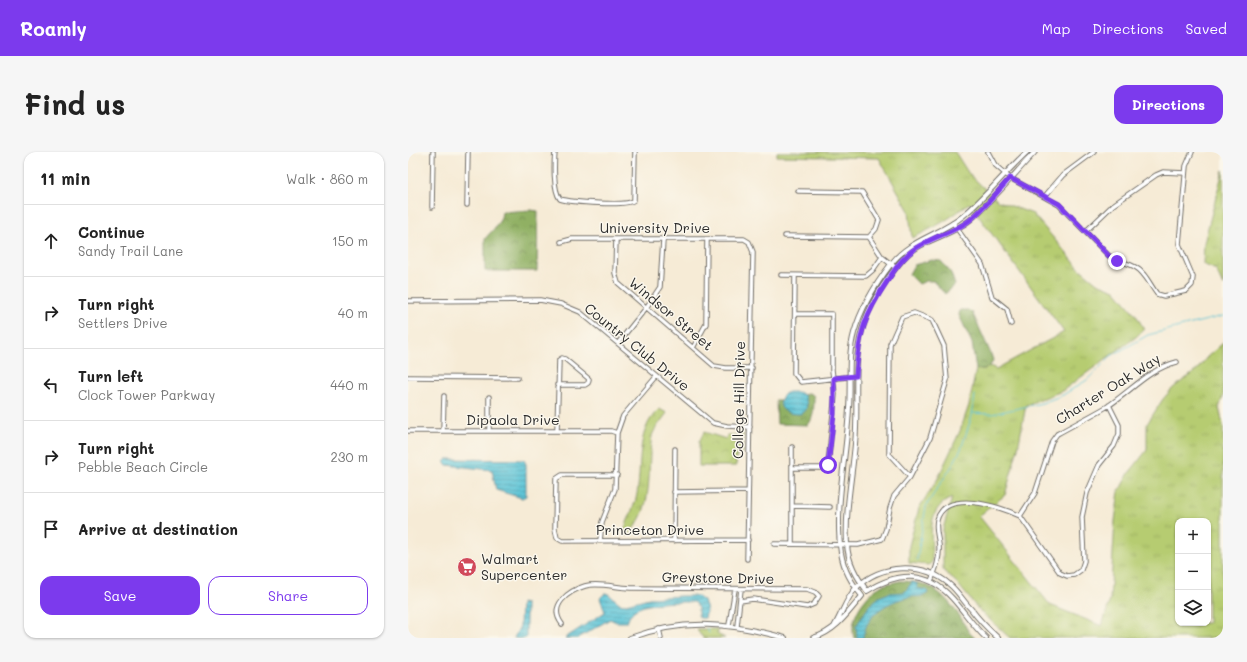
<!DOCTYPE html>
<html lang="en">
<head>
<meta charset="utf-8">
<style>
	:root { --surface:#fff; --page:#f6f6f6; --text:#222; --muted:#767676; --line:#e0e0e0; --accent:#7c3aed }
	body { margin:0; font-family:Mali,sans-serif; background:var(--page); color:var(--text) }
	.controls { position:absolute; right:12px; bottom:12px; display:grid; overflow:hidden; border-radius:8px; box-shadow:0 1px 3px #0004 }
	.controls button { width:36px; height:36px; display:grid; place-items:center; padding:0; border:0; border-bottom:1px solid var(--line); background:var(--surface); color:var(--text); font:20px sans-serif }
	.stop { position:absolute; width:12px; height:12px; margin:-9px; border:3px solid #7c3aed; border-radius:50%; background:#fff }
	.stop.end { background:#7c3aed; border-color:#fff; box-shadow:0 1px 4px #0008 }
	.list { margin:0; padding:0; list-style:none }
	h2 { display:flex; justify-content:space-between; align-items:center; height:52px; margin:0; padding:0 16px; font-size:17px }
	h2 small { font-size:13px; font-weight:400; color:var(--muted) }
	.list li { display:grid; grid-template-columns:26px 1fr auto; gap:12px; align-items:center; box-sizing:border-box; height:72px; padding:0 16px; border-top:1px solid var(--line) }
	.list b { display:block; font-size:15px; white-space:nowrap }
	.list p { margin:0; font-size:13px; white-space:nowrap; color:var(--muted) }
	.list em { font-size:13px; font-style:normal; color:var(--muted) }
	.actions { display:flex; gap:8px; padding:12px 16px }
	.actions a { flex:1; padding:9px 0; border:1px solid var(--accent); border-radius:12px; text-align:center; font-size:14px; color:var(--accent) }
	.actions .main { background:var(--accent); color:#fff }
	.icon { flex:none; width:22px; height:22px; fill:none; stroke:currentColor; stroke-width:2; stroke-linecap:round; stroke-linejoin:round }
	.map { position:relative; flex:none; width:815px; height:486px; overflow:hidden; border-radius:12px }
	header { display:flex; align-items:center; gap:24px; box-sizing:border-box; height:56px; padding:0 20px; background:var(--accent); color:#fff }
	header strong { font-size:19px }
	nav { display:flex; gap:22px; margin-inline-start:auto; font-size:14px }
	.intro { display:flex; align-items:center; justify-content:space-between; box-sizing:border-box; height:96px; padding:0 24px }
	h1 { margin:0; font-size:28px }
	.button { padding:10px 18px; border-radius:12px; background:var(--accent); color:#fff; font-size:14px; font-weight:700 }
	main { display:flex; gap:24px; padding:0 24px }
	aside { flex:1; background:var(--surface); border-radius:12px; box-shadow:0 1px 3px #0004 }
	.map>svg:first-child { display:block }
	.grass { fill:url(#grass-tufts); stroke:#707c4e; fill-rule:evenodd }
	.forest { fill:url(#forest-crowns); stroke:#5e6e47 }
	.park { fill:url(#park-crowns); stroke:#707c4e }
	.water { fill:url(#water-rules); stroke:#437881 }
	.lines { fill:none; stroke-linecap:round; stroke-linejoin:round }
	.stream { stroke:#5bc4d7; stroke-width:1 }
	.minor-casing { stroke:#726e67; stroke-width:5.5 }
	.tertiary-casing { stroke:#726e67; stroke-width:6 }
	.minor { stroke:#fff; stroke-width:3.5 }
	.tertiary { stroke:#fff; stroke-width:4 }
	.route { stroke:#7c3aed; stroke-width:5 }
	.labels { text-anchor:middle; stroke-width:3; stroke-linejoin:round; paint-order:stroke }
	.street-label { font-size:14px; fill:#2b2b2b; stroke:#fbf7ec }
	.poi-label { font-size:14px; fill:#2b2b2b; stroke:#fbf7ec; text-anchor:start }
</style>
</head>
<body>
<header>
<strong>Roamly</strong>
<nav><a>Map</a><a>Directions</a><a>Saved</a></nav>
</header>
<div class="intro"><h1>Find us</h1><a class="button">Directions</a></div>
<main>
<aside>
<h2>11 min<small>Walk · 860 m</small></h2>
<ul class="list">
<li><svg class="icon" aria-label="ahead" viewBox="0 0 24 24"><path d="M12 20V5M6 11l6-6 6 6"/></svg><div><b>Continue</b><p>Sandy Trail Lane</p></div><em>150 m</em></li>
<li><svg class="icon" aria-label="right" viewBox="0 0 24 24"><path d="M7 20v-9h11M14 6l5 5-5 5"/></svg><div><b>Turn right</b><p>Settlers Drive</p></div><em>40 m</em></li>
<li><svg class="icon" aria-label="left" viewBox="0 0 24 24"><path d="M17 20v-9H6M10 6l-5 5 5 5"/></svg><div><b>Turn left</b><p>Clock Tower Parkway</p></div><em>440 m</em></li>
<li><svg class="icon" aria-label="right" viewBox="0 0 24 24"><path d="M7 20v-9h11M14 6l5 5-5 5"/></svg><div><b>Turn right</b><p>Pebble Beach Circle</p></div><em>230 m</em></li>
<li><svg class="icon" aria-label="arrive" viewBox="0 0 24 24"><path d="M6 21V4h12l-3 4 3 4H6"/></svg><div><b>Arrive at destination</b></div></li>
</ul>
<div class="actions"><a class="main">Save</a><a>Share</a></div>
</aside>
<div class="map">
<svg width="815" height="486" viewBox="0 0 815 486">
	<defs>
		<pattern id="grass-tufts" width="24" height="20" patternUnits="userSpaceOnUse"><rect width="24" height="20" fill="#b6cc71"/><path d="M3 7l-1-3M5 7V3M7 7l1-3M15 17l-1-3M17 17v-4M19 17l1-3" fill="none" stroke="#9daf62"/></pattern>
		<pattern id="forest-crowns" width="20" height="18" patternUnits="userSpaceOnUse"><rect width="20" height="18" fill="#90b063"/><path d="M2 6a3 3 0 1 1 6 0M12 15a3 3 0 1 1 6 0" fill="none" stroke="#768f52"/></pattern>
		<pattern id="park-crowns" width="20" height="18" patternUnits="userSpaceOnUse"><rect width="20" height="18" fill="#b6cc71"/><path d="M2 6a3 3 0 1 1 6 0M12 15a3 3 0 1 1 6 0" fill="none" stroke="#9daf62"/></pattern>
		<pattern id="water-rules" width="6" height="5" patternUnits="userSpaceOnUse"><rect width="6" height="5" fill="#5bc4d7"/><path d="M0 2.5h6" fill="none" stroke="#4b9faf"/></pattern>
	</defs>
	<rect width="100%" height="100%" fill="#fbf7ec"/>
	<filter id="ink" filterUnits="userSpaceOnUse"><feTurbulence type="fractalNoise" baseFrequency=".025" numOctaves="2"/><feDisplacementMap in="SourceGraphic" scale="8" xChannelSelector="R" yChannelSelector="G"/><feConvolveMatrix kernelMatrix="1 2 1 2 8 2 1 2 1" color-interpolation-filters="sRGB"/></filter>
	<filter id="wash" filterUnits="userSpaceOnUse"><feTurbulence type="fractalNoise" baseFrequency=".012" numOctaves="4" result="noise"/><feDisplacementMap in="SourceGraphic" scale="16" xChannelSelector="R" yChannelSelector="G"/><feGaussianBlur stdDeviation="0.9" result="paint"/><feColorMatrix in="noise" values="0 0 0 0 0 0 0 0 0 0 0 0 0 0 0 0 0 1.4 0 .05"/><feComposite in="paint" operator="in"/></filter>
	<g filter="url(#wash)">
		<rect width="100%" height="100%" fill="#f6ebd6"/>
		<path class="grass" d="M369,0H547L561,22L590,49L625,62L671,116L689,131L707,138L728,163L736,177L728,185L654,239L618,253L610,296L597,343L571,364L642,453L694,474L702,448L707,369L711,339L721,321L739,298V272L755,247L765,236L789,218L799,205L815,191V244L811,256L815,273V486H602L570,457L549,431L535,418V377L544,346C516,357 525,387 524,410L521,413L501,411V394L511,356L529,328L552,279L561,253L568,217H577L582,214L588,217L656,180L561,51C543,66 526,76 504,86L501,59L471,6L369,4ZM770,369H800V471H770Z
			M815,18V134L808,118L795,112L796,91Z
			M251,257L259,261C254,268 246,277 244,284C238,317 248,358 219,383H216V378C220,368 225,357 228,347C235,316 226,280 251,257Z
			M289,477H309V482L317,486H295Z"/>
		<path class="forest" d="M123,58L130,59L129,119H77V87C84,78 93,72 94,60Z
			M524,108L533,109L543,121L547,133L537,142L525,129H518L511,132L501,122L506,113Z
			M552,158H559L564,160L583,202L585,208L582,214L577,217H568L564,191L551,163Z
			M401,241L406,244C406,254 406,266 400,273L369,272L368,248H372L373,254L378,260L392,262L398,258L399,252L396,243Z
			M492,429C523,429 536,442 553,466C558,474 559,480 567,486H446C441,468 454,448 468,437C475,432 484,431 492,429Z"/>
		<path class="park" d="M296,280L318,287L319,283H329L330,280H335V300L329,301L328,314H291V290Z"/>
		<path class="water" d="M380,240H390L396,243L399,252L398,258L392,262C388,262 383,262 379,260C369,256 371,244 380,240Z
			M39,307L116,308L118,312V344L114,346L88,338L84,318L39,313L36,310Z
			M504,430L509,431V436L519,438L520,441C515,446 508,444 502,445C480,449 458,462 455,486H449L448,474L461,454L471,445L481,441L497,440Z
			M197,441H199L214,453L241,446L273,444H289L296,449L299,458L297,466H292L290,463V456L286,450C272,450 231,449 223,462C221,464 221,467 219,470H208L202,467L170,486H157L197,460L192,446Z
			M113,451L118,452V486H106L112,474Z"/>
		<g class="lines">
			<path class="stream" d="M564,261L584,262L634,251L655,243L679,228L703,204L740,183L815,164
				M509,408L518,354L544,314L553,297L564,264L567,243
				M299,476L301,481"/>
		</g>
	</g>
	<g filter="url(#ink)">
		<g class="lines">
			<defs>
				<path id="minor" d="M147,0C146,11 145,38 152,47C162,50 221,55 226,48L227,0
					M580,0L587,13L602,26L651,53L701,104C710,109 719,111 727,115C737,120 742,133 749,142L756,144L778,139L784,133L785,125L771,92L778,14L784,0
					M390,39L454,40L471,68L468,77L461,85
					M637,44L655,23L686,0
					M59,53L60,0
					M24,55L25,0
					M545,71L574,112L584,145L599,157L603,172
					M678,79L705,53L748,23L755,20L777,21
					M377,84L461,85L474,105L488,116
					M208,87L207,121L210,131L306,214L318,216H344
					M153,90L164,87H336L341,90L345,100L339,407
					M373,123L458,124L465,118L474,105
					M387,124L386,221L393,230L448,224
					M0,149L132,148L153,152L172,160L305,271L319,274L342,275
					M210,191L238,156L252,135L255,88
					M286,194L298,172L299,87
					M0,225L110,226
					M149,233H177L180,231L181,227L157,207L154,206L151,208L149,278
					M81,245V279
					M0,279H203L209,281
					M35,279L36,244
					M384,316H415L420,313L427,242L424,218V162H387
					M209,323H154L148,327L147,377L149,386L154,389L340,388
					M266,340L340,339
					M385,354L422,355
					M612,364L652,421L659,424L666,423L673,418L676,409L674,365L679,341L691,313L706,294L711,282V273L701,253
					M192,389L194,370L207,337L209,281L215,264L248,225
					M266,389L267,297
					M366,392L450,393L474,387L478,377L482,356L486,344L502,325L522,286L539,228L536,194L524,168L506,161L494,165L482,192L481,302L502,325
					M384,392V295
					M523,429C528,417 532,406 531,393C530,384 527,377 529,368C537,337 592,354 612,364L627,341L644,289L649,282C665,273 683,264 700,254C723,239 741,217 769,210
					M154,472C140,454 160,439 177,434C191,430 208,436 223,436C281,436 340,437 399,437L407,440L411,444L406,452L399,455L345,447L332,449
					M321,473L327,437
					M329,474L333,437
					M251,477L253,486"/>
				<path id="tertiary" d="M427,473C434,461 439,445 448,436C473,411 515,410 541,432C550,439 555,449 563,457C571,468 580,477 590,486
					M222,486C276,466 323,471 377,486
					M405,486C427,480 440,461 454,444C443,430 436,418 433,401C426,355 439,303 441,256C443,231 439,206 446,181C453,156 467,133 483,112C501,88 532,83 555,64C578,45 597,20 619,0
					M578,486C565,474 556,459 544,446C519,418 489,420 459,439C448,424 440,410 439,392C437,359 444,325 447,292C451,254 444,215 454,178C461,153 478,127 495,107C513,87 542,85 562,68C586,48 606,22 627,0"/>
			</defs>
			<use href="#minor" class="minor-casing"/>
			<use href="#tertiary" class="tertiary-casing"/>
			<use href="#minor" class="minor"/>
			<use href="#tertiary" class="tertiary"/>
		</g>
	</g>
	<g class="lines" filter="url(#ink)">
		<path class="route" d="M420,313L426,262V226L448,224C451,181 456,164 480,128C489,114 498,101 513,93C529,83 547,80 562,68C577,56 589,40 602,26L651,52L701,104L709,109"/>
	</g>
	<defs>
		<symbol id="supermarket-disc" viewBox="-11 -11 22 22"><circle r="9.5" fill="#d1495b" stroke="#fbf7ec"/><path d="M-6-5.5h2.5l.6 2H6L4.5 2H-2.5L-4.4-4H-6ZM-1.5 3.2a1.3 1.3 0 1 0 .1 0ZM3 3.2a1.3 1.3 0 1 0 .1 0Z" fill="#fff"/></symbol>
	</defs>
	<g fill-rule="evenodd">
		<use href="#supermarket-disc" x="48" y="404" width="22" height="22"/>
	</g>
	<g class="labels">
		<g class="street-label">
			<text x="247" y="81">University Drive</text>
			<text transform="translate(263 162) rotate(40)" y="5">Windsor Street</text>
			<text transform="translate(229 195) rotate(39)" y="5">Country Club Drive</text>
			<text transform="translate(700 237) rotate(-32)" y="5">Charter Oak Way</text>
			<text transform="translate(331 248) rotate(-89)" y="5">College Hill Drive</text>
			<text x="105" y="273">Dipaola Drive</text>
			<text x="242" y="383">Princeton Drive</text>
			<text transform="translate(310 426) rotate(1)" y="5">Greystone Drive</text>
		</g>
		<g class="poi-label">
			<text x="73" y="412">Walmart<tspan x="73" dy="16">Supercenter</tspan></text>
		</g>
	</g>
</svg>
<div class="controls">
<button>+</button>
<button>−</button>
<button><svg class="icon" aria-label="layers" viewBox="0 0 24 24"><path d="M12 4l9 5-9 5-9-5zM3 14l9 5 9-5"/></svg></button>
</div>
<div class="stop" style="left:420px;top:313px"></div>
<div class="stop end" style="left:709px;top:109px"></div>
</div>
</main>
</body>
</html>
